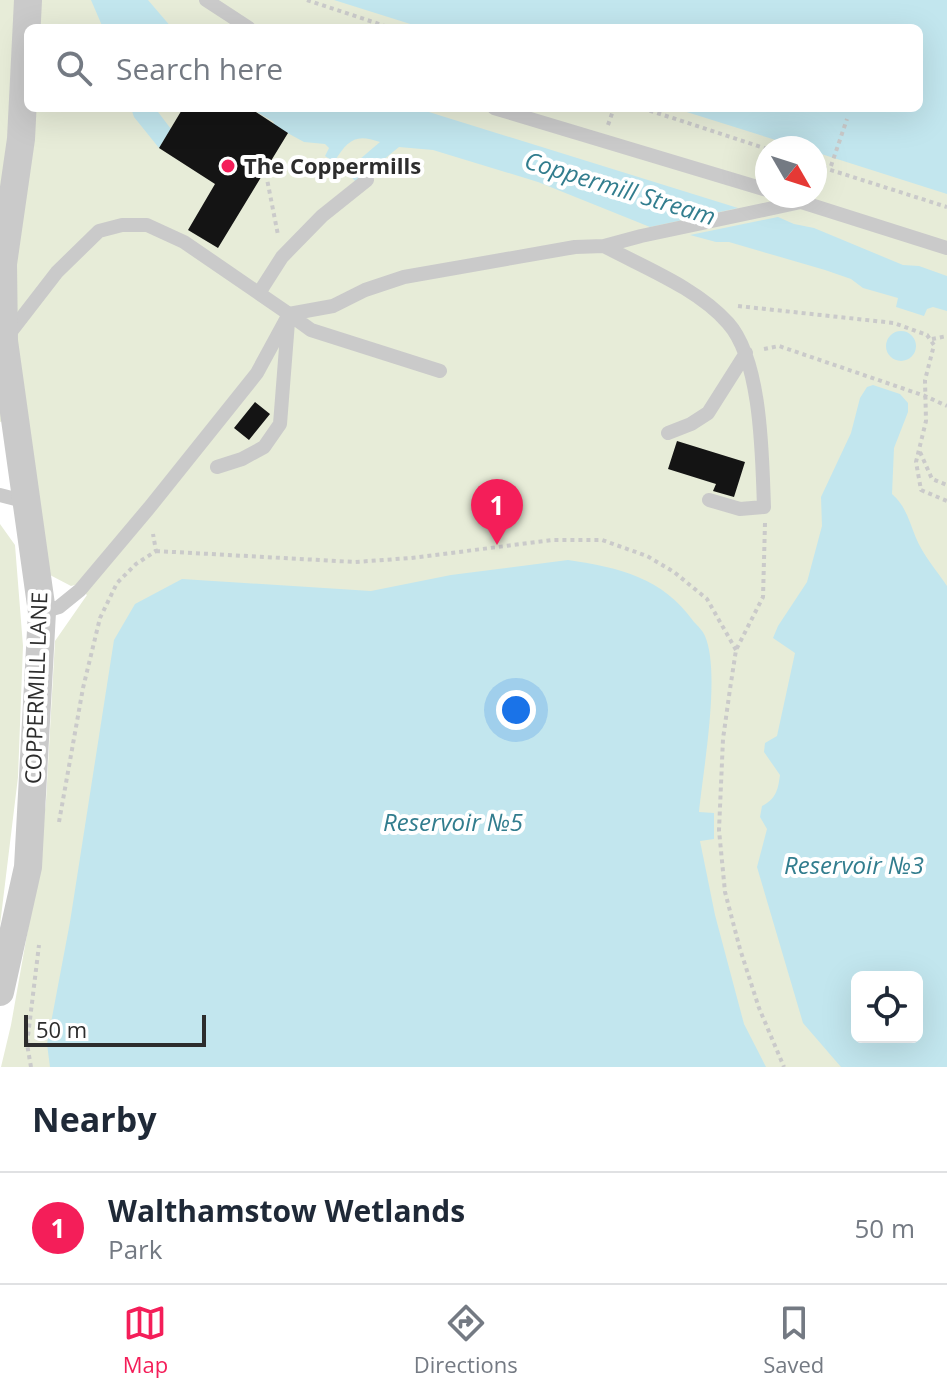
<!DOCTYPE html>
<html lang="en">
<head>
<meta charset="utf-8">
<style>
	:root { --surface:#fff; --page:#f6f6f7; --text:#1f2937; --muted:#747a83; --line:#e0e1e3; --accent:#f41e59 }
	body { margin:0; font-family:"Open Sans",sans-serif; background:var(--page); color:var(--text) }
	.controls { position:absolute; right:24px; bottom:24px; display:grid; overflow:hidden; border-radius:12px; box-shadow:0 8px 32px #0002 }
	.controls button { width:72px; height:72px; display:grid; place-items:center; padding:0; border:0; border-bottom:2px solid var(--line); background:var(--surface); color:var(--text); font:40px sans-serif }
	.compass { position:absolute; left:755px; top:136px; width:72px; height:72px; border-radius:50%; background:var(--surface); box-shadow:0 8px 32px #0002; rotate:129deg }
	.scale { position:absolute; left:24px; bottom:20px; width:182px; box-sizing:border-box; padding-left:8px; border:4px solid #2d2d2d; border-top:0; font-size:22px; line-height:28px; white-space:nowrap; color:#2d2d2d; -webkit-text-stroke:6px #fff; paint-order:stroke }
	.you { position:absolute; left:516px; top:710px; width:28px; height:28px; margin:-20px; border:6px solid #fff; border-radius:50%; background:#1a73e8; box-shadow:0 0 0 12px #1a73e833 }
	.badge { display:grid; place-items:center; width:52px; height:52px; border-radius:50%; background:var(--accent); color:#fff; font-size:26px; font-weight:700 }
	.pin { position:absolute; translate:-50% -66px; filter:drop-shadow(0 2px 4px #0008) }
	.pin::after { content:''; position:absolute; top:42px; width:28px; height:24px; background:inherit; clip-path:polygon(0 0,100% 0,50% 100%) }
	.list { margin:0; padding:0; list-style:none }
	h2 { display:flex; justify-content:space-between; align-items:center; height:104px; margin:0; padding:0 32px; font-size:34px }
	h2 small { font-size:26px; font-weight:400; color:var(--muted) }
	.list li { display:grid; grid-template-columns:52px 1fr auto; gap:24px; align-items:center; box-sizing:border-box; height:112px; padding:0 32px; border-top:2px solid var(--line) }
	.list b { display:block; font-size:30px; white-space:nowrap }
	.list p { margin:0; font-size:26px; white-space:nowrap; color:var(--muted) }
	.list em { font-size:26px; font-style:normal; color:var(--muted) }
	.icon { flex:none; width:44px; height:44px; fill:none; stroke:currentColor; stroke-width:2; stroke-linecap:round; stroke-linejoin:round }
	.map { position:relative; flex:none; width:947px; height:1067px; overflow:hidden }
	.search { position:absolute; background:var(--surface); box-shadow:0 8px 32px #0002; left:24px; right:24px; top:24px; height:88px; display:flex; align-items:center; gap:20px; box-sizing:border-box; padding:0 28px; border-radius:12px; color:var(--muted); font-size:30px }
	.sheet { height:216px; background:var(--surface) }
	nav { display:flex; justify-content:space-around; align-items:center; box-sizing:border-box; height:112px; border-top:2px solid var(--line); background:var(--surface); font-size:22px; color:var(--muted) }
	nav a { display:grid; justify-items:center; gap:4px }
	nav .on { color:var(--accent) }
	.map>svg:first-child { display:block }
	.green { fill:#e7ecd8; fill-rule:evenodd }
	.water { fill:#c2e6ee; fill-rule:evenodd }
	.building { fill:#141414 }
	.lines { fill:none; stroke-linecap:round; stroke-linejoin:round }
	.path { stroke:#cacaca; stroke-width:4; stroke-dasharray:4 4; stroke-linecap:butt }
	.service { stroke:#cacaca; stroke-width:14 }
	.minor { stroke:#cacaca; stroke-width:28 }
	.poi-dot { fill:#f41e59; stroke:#fff; stroke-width:3 }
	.labels { text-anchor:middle; stroke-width:8; stroke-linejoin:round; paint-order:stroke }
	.poi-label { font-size:22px; font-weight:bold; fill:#2d2d2d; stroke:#fff; text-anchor:start }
	.street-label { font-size:22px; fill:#2d2d2d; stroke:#fff }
	.water-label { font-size:24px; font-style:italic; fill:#327d8e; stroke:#fff }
</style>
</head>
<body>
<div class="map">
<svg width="947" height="1067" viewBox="0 0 947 1067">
	<rect width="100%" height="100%" fill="#fff"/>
	<path class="green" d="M0,0H947V1067H1L11,1025L37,878L46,801L55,641L87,595L75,585L71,586L50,575L27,413L0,422ZM28,28H919V108H28ZM767,148H815V196H767ZM857,977H917V1037H857Z
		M0,524L15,545L23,646L18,777L0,925Z"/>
	<path class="water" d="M91,0H148L172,28H103Z
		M334,0H947V194L815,152V148H801L674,108H919V28H423Z
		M131,108H155L171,129L159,148L134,117Z
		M250,108H416L738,208L650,227L538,182L433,150L399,147L356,182L346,171L380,142C355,133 348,140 334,162L325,156L329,148L325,144L304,142L273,125L274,122Z
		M778,217L794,224L814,228L903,265L919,266L947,276V311L933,307L927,309L924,316L896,307L898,298L863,288L851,279L825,270L729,242H716L690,235Z
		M886 346a15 15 0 1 1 30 0a15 15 0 1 1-30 0Z
		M873,385L900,394L908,403V412L894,448L892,494C906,506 909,521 916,538C923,555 937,571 947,586V1067H841L803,1023L757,867L767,829L760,817L762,806C776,799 778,790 780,775L764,752L765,743L777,736L795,653L773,638L778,626L807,582L822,526L821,497L851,433L860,398L867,387ZM857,977H917V1037H857Z
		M568,560C620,568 662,577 694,622C698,626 703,631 705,636C721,673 703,770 699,812L714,813V839L700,841L715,915L744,1024L766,1067H50L47,1044L70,922L114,640L135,604L182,579L371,591L451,575Z"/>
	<path class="building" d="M183,108H250L288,133L218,248L188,230L215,184L159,148Z
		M255,402L270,414L249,440L234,428Z
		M677,441L745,462L734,497L713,491L716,484L668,469Z"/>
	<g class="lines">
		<path class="path" d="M307,0L391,28
			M642,108L767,149
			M608,125L614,108
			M815,165L947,207
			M831,166L847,119
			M266,174L278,235
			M738,306L894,323L927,335L934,345L925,380L926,421L916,462L921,490L947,501
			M932,339L947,336
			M764,349L779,346L925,396L947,406
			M920,452L932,479L947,485
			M765,523L763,597L736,650L730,689L723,739L719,830L725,892L740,949L759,1008L784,1067
			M156,551L355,562L411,558L553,540H602L647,556L674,572L707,599L736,650
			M59,822L83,688L100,618L117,583L136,564L156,551L153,534
			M31,1067L27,1044L39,945"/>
		<path class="service" d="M206,0L249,28
			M494,108L767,190
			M795,200L947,248
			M604,246C645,268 697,288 728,323C762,361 762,457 764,507L740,509L709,500
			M259,293L282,257L322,216L367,180
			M289,314L311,330L440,371
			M6,338L57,272L99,231L122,225H147L184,242L289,314L333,306L365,290L404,277L575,247L604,246L641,236L801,202
			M668,433L691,424L708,413L746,353
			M217,467L242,459L264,447L280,424L288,322
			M0,495L27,502
			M42,612L59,607L80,590L149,508L257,373L289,314"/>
		<path class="minor" d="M0,992L28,867L42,612L4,341L3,264L21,139L28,0"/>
	</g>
	<circle class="poi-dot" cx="228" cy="166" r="8"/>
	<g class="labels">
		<g class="poi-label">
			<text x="244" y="174">The Coppermills</text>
		</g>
		<g class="street-label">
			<text transform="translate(36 688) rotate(-88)" y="8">COPPERMILL LANE</text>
		</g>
		<g class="water-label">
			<text transform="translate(620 189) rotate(17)" y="8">Coppermill Stream</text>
			<text x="453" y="831">Reservoir №5</text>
			<text x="854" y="874">Reservoir №3</text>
		</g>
	</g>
</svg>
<div class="controls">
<button><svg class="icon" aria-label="locate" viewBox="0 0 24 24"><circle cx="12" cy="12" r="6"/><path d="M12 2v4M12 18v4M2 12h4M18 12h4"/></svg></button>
</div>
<svg class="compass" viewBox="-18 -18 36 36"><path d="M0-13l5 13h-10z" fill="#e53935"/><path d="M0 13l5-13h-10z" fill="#747a83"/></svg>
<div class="scale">50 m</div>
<div class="you"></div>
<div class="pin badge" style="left:497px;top:545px">1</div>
<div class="search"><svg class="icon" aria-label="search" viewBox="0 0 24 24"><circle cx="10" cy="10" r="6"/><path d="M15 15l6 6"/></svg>Search here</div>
</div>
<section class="sheet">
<h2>Nearby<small></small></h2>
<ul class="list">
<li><span class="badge">1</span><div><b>Walthamstow Wetlands</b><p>Park</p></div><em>50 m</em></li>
</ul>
</section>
<nav>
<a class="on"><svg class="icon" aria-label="map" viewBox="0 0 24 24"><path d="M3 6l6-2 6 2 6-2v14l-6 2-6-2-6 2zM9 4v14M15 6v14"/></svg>Map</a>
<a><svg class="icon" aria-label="directions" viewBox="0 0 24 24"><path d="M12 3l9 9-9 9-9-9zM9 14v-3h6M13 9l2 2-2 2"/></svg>Directions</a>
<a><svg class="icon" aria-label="saved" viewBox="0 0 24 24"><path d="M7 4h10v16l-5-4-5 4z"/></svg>Saved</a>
</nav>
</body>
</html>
